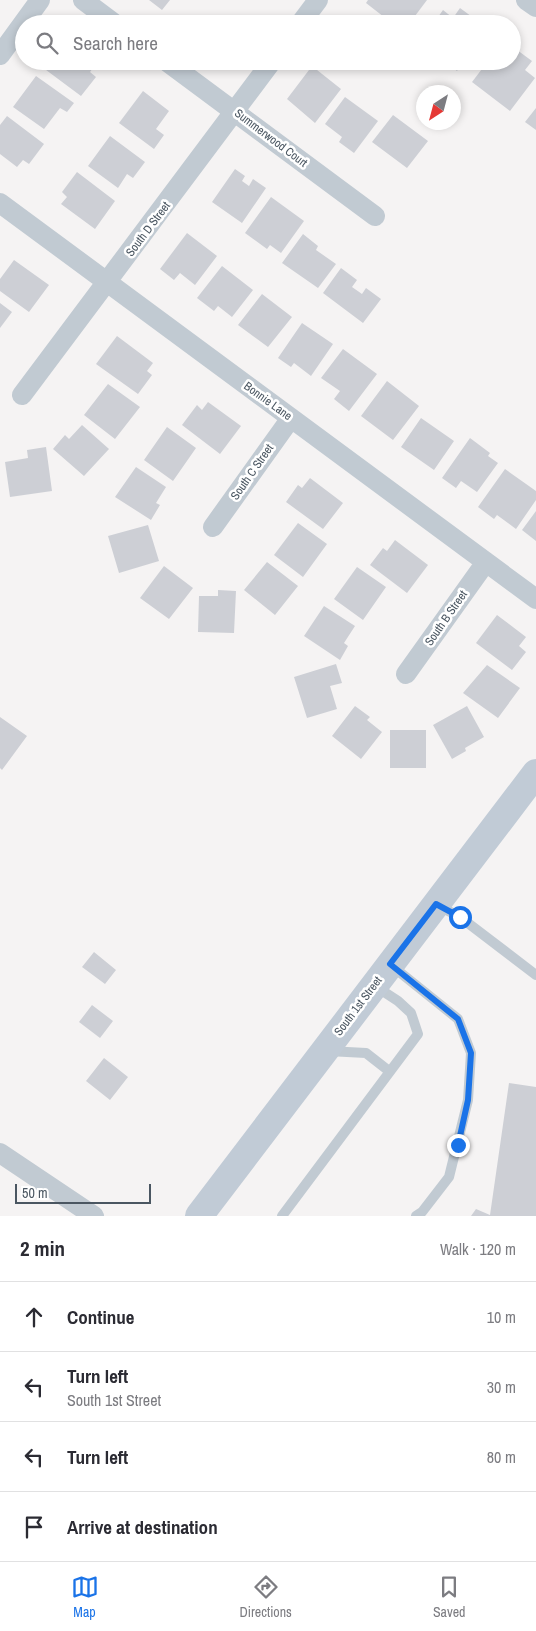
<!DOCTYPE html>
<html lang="en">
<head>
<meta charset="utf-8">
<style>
	:root { --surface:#fff; --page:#f7f7f7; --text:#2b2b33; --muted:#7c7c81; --line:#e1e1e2; --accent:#1a73e8 }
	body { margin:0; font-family:"Archivo Narrow",sans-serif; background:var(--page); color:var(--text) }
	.compass { position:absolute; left:416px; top:85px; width:45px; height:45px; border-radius:50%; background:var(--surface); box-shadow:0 2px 8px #0003; rotate:216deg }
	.scale { position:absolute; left:15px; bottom:12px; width:136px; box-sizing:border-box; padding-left:5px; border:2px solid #4a5661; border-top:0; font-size:14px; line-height:18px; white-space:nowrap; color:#4a5661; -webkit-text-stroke:4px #fff; paint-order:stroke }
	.stop { position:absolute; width:15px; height:15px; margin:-11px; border:4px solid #1a73e8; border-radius:50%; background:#fff }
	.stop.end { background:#1a73e8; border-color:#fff; box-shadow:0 1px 5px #0008 }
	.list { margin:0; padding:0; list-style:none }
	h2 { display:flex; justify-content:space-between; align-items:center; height:65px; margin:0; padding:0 20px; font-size:21px }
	h2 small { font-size:16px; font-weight:400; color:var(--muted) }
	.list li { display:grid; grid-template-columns:32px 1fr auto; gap:15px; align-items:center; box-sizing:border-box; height:70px; padding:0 20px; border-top:1px solid var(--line) }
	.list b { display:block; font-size:19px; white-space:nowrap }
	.list p { margin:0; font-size:16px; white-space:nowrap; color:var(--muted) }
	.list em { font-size:16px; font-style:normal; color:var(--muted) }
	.icon { flex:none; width:28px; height:28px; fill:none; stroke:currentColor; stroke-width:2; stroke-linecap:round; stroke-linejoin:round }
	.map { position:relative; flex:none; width:536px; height:1216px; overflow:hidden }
	.search { position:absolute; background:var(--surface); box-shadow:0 2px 8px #0003; left:15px; right:15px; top:15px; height:55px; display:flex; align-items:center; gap:12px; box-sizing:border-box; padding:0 18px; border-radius:28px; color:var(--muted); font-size:19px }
	.sheet { height:345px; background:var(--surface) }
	nav { display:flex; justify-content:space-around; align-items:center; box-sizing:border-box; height:70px; border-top:1px solid var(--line); background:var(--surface); font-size:14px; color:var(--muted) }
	nav a { display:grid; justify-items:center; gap:2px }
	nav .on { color:var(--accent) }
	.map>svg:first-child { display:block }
	.building { fill:#cdcfd5 }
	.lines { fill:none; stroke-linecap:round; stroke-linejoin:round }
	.service { stroke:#c1cad2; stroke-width:10 }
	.minor { stroke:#c1cad2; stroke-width:20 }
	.secondary { stroke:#c1cbd6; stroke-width:28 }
	.route { stroke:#1a73e8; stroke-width:6 }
	.labels { text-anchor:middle; stroke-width:5; stroke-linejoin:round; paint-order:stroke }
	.street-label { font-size:12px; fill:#4a5661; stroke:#fff }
</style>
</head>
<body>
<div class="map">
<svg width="536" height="1216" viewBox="0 0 536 1216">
	<rect width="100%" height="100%" fill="#f5f3f3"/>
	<path class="building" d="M149,0H170L162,10Z
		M368,0H427L409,24H393L366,3Z
		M460,8L479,22L478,24H433L443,10L453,18Z
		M513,47L532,61L525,70L535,78L510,111L472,82L488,61H512Z
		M47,61H93L96,64L90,72L96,77L81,96L42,67Z
		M444,61H464L457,71Z
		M312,66L341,89L315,123L287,99Z
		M36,76L74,103L67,112L60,108L44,129L13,107Z
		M143,91L169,111L156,129L164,135L154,149L119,123Z
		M345,97L378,121L354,153L339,142L342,137L325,124Z
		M536,108V130L525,122Z
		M393,115L428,141L407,168L372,142Z
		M7,116L44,144L29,164L23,160L17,167L0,154V125Z
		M110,136L145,162L133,178L127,174L118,188L88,166Z
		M235,169L245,176L242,181L249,186L253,179L266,188L242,223L212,202Z
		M77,172L115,201L95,229L61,204L67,197L62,192Z
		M271,197L304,221L281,253L270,245L267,249L245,233Z
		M187,233L217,256L195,285L180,273L174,280L160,269Z
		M303,234L318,246L316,250L336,264L318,288L282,263Z
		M14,260L49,285L29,312L0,291V279Z
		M222,266L253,290L232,317L218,306L214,311L197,298Z
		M341,268L357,280L352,287L362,294L366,288L381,299L363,323L323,293Z
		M262,294L292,317L268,347L238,325Z
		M0,303L12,312L0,328Z
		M302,323L333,344L311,376L294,363L291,367L278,358Z
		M117,336L153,363L147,371L152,375L138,394L96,364Z
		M343,349L377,374L349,411L334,399L340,391L321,378Z
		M387,381L419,406L393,440L361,416Z
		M108,384L140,407L115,439L84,415Z
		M208,402L241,426L220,454L182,425L197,405L202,410Z
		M421,418L454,441L434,470L401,447Z
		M82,425L109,449L84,476L53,449L65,435L69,439Z
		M167,427L196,448L173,481L144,460Z
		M470,438L490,453L488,456L498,463L477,492L461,481L456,488L442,478Z
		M46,447L52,491L10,497L5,462L28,458L27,450Z
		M136,467L166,487L156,503L160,505L151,520L115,497Z
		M505,469L536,491V500L516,529L497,515L494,519L478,507Z
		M310,478L343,503L323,529L286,502L298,485L302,488Z
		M536,511V541L522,530Z
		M298,523L327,544L303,577L274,555Z
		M148,525L159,561L119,573L108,536Z
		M395,540L428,565L407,593L370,565L383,548L387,551Z
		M267,562L298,586L275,615L244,590Z
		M164,566L193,588L169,619L140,598Z
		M357,567L386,587L363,620L334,599Z
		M218,590L236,591L234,633L198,632L199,596H218Z
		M324,606L355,626L344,643L348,646L340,660L304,636Z
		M497,615L526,637L519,646L526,652L512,670L476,643Z
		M336,664L342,683L330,686L337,709L307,718L294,677Z
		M487,665L520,688L498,718L463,693Z
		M355,706L370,717L367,720L382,732L361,759L332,736Z
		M467,706L484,737L465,748L466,751L452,759L433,725Z
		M0,717L27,736L2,770L0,768Z
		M390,730H426V768H390Z
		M94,952L116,970L105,984L82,967Z
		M92,1005L113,1021L100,1038L79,1022Z
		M104,1058L128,1077L110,1100L86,1081Z
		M509,1083L536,1087V1216H471L476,1209L490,1215Z"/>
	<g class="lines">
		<path class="service" d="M437,905L460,917L536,975
			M392,966L458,1019L471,1053L468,1100L449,1177L422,1212L416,1216
			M328,1051L366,1053L389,1071
			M282,1216L418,1034L411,1013L398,1001L375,986"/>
		<path class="minor" d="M83,0L115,24
			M526,0L536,7
			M300,24L318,0
			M0,55L40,0
			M166,61L375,216
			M0,203L536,599
			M22,395L272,61
			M213,527L291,418
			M406,674L486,562
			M0,1153L94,1216"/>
		<path class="secondary" d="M199,1216L536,773"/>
	</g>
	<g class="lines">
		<path class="route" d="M458,1145L468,1100L471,1053L458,1019L390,964L436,904L460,917"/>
	</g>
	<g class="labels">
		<g class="street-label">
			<text transform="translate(271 138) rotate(37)" y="4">Summerwood Court</text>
			<text transform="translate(148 229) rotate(-53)" y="4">South D Street</text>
			<text transform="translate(268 401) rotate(36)" y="4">Bonnie Lane</text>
			<text transform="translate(252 472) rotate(-55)" y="4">South C Street</text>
			<text transform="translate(446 618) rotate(-55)" y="4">South B Street</text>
			<text transform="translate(358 1006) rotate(-53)" y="4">South 1st Street</text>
		</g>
	</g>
</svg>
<svg class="compass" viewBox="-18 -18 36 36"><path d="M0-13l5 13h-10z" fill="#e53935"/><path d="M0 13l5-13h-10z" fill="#7c7c81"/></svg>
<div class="scale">50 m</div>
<div class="stop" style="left:460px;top:917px"></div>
<div class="stop end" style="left:458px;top:1145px"></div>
<div class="search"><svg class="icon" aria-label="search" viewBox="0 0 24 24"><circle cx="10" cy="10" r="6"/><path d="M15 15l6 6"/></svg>Search here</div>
</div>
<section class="sheet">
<h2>2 min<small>Walk · 120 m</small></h2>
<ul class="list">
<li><svg class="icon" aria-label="ahead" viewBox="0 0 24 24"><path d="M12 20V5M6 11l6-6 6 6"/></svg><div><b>Continue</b></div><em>10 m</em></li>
<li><svg class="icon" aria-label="left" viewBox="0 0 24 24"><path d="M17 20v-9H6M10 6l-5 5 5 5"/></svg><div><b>Turn left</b><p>South 1st Street</p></div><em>30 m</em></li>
<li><svg class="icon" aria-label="left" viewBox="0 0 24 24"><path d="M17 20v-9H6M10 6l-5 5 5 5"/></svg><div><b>Turn left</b></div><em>80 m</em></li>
<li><svg class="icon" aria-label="arrive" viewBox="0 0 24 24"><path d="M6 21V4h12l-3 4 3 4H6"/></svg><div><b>Arrive at destination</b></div></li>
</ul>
</section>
<nav>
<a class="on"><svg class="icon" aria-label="map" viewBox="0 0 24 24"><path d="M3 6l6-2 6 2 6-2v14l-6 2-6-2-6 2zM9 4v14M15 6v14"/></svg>Map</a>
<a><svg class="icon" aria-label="directions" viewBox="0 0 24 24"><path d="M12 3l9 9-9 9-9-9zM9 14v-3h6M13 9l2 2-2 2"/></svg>Directions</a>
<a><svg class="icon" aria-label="saved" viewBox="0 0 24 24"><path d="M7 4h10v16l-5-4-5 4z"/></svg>Saved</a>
</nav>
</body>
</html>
